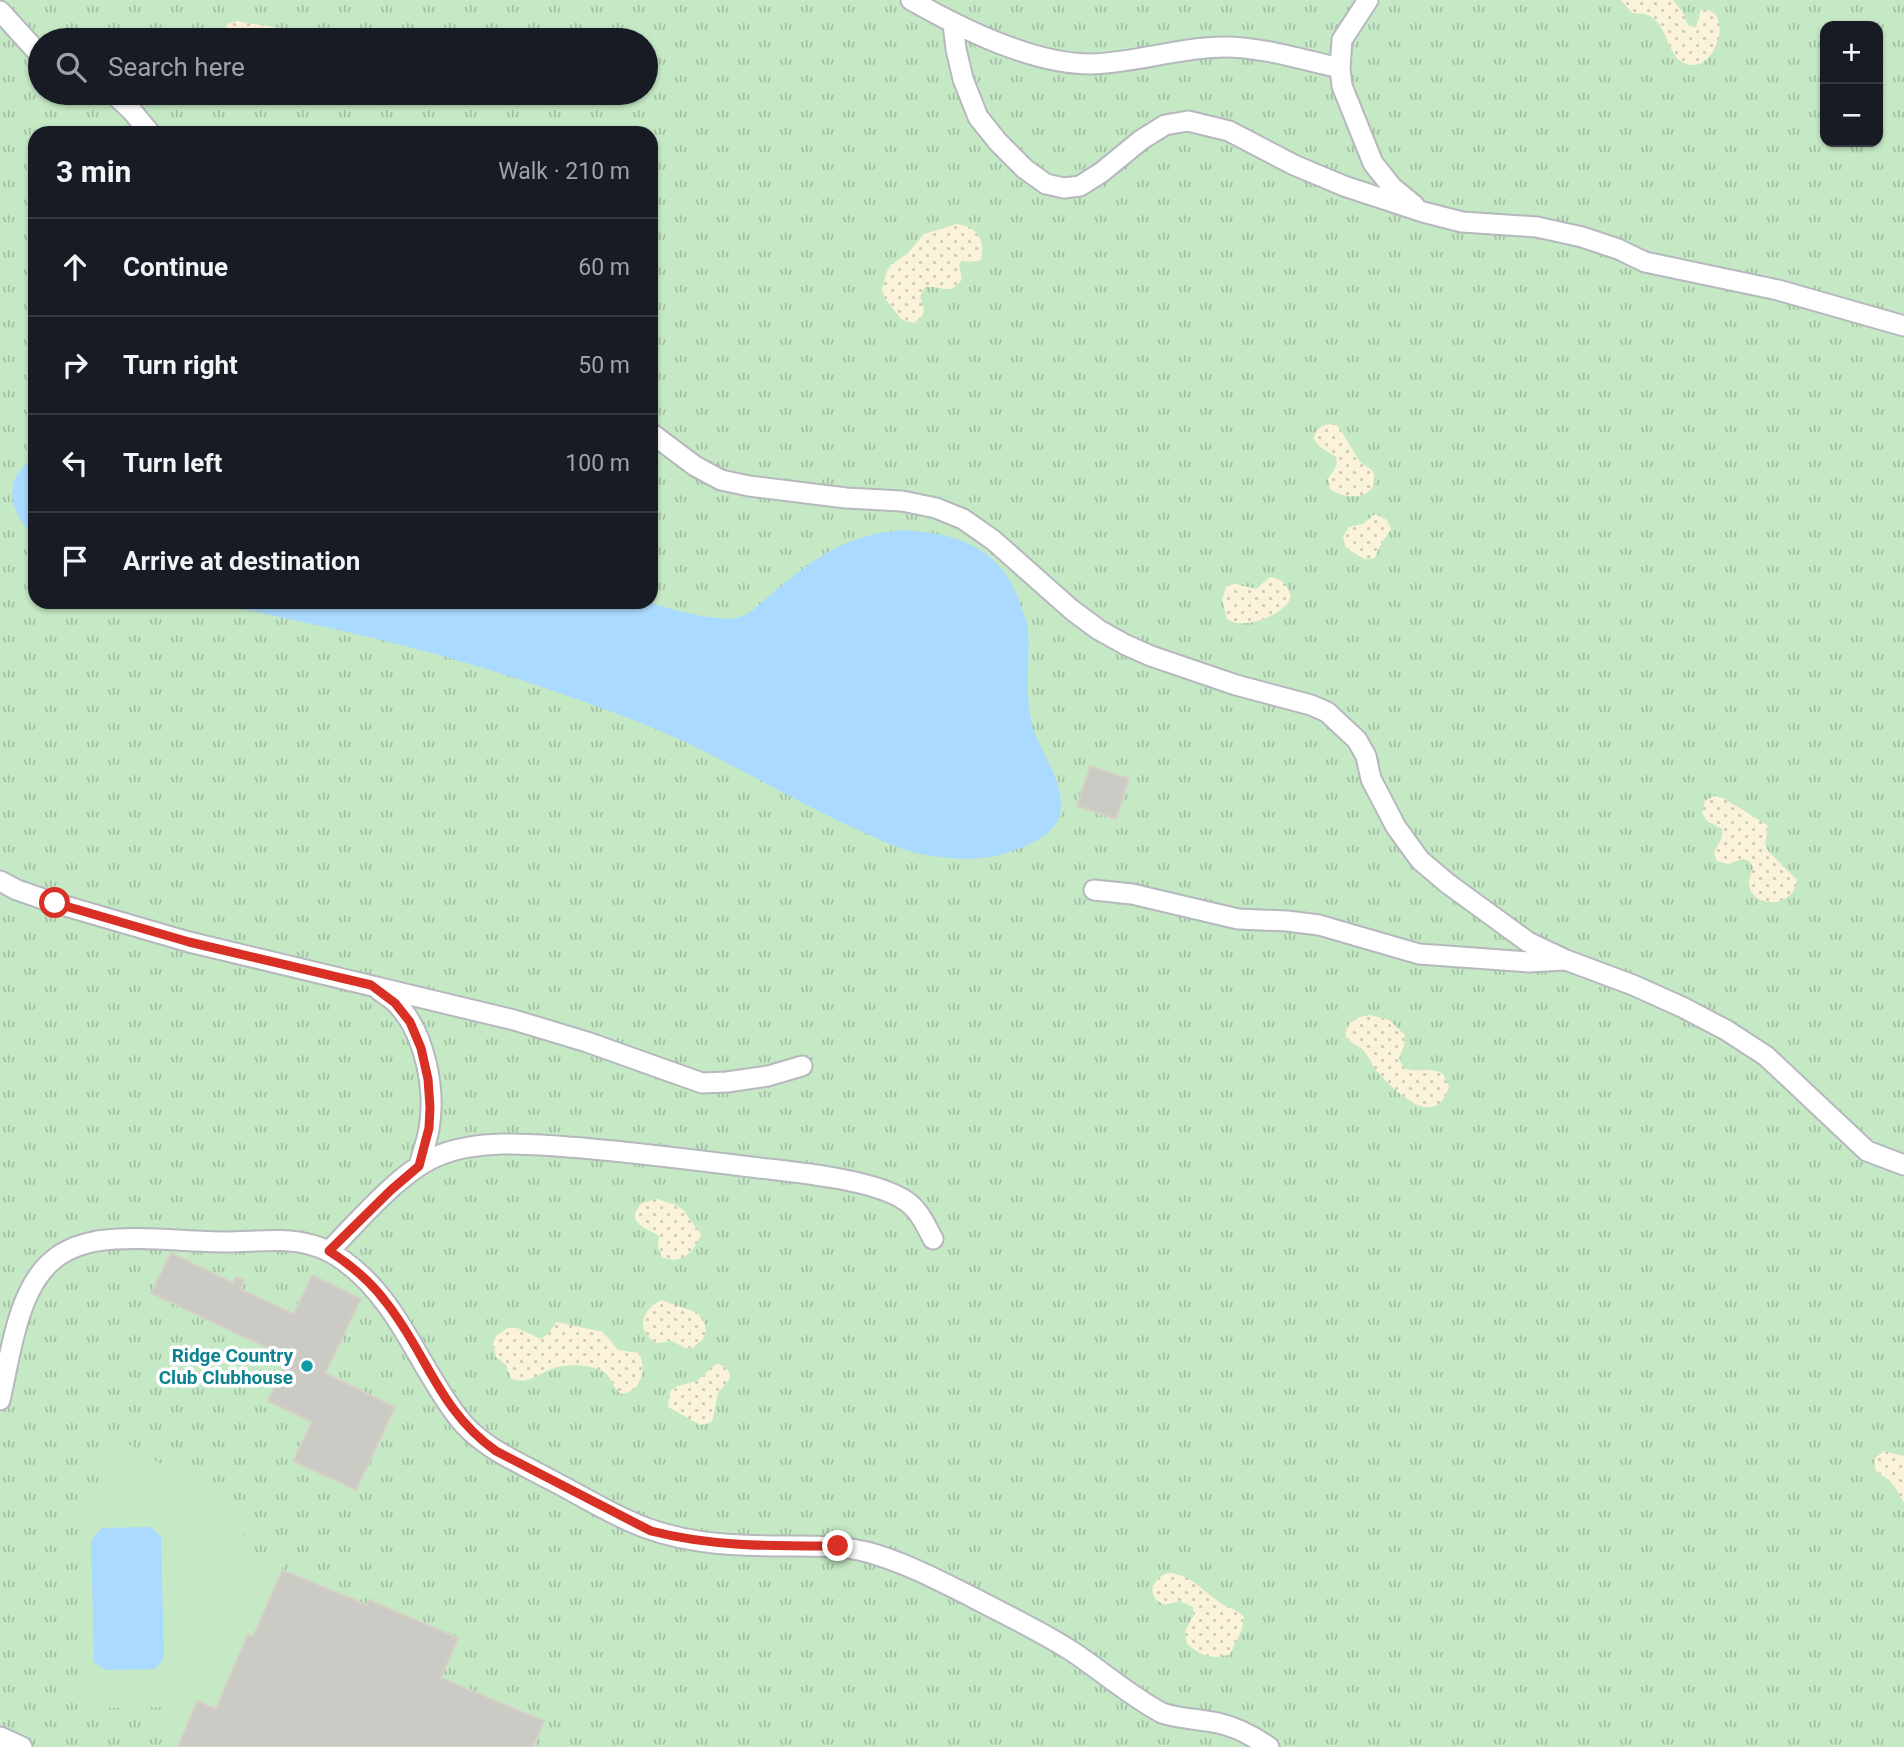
<!DOCTYPE html>
<html lang="en">
<head>
<meta charset="utf-8">
<style>
	:root { --surface:#171b24; --page:#20242c; --text:#f1f3f6; --muted:#9ea1a6; --line:#363941 }
	body { margin:0; font-family:Roboto,sans-serif; background:var(--page); color:var(--text) }
	.controls { position:absolute; right:21px; top:21px; display:grid; overflow:hidden; border-radius:14px; box-shadow:0 2px 5px #0004 }
	.controls button { width:63px; height:63px; display:grid; place-items:center; padding:0; border:0; border-bottom:2px solid var(--line); background:var(--surface); color:var(--text); font:35px sans-serif }
	.stop { position:absolute; width:21px; height:21px; margin:-16px; border:5px solid #d93025; border-radius:50%; background:#fff }
	.stop.end { background:#d93025; border-color:#fff; box-shadow:0 2px 7px #0008 }
	.list { margin:0; padding:0; list-style:none }
	h2 { display:flex; justify-content:space-between; align-items:center; height:91px; margin:0; padding:0 28px; font-size:30px }
	h2 small { font-size:23px; font-weight:400; color:var(--muted) }
	.list li { display:grid; grid-template-columns:46px 1fr auto; gap:21px; align-items:center; box-sizing:border-box; height:98px; padding:0 28px; border-top:2px solid var(--line) }
	.list b { display:block; font-size:26px; white-space:nowrap }
	.list em { font-size:23px; font-style:normal; color:var(--muted) }
	.icon { flex:none; width:38px; height:38px; fill:none; stroke:currentColor; stroke-width:2; stroke-linecap:round; stroke-linejoin:round }
	.map { position:relative; flex:none; width:1904px; height:1747px; overflow:hidden }
	.search { position:absolute; background:var(--surface); box-shadow:0 2px 5px #0004; left:28px; top:28px; width:630px; height:77px; display:flex; align-items:center; gap:18px; box-sizing:border-box; padding:0 24px; border-radius:38px; color:var(--muted); font-size:26px }
	.panel { position:absolute; background:var(--surface); box-shadow:0 2px 5px #0004; left:28px; top:126px; width:630px; height:483px; border-radius:21px }
	.map>svg:first-child { display:block }
	.grass { fill:url(#grass-tufts); fill-rule:evenodd }
	.sand { fill:url(#sand-dots) }
	.pitch { fill:#c5e8c5; fill-rule:evenodd }
	.water { fill:#aadaff }
	.building { fill:#cccac5; stroke:#d6d1c6; stroke-width:2 }
	.lines { fill:none; stroke-linecap:round; stroke-linejoin:round }
	.service-casing { stroke:#b5b8bc; stroke-width:23 }
	.service { stroke:#fff; stroke-width:19 }
	.route { stroke:#d93025; stroke-width:9 }
	.culture-dot { fill:#0f9aa8; stroke:#fff; stroke-width:2.5 }
	.labels { text-anchor:middle; stroke-width:7; stroke-linejoin:round; paint-order:stroke }
	.culture-label { font-size:19px; font-weight:bold; fill:#0d838f; stroke:#fff; text-anchor:end }
</style>
</head>
<body>
<div class="map">
<svg width="1904" height="1747" viewBox="0 0 1904 1747">
	<defs>
		<pattern id="grass-tufts" width="24" height="20" patternUnits="userSpaceOnUse" patternTransform="scale(1.75)"><rect width="24" height="20" fill="#c5e8c5"/><path d="M3 7l-1-3M5 7V3M7 7l1-3M15 17l-1-3M17 17v-4M19 17l1-3" fill="none" stroke="#a3c0a4"/></pattern>
		<pattern id="sand-dots" width="8" height="8" patternUnits="userSpaceOnUse" patternTransform="scale(1.75)"><rect width="8" height="8" fill="#fbf3d9"/><path d="M2 2h.1M6 6h.1" fill="none" stroke="#cec8b4" stroke-width="1.8" stroke-linecap="round"/></pattern>
	</defs>
	<rect width="100%" height="100%" fill="#f1efe8"/>
	<path class="grass" d="M0,0H1904V1747H0ZM1825,26H1878V142H1825ZM40,40H646V93H40ZM35,133H651V602H35Z"/>
	<path class="sand" d="M1621,0H1673C1676,4 1680,8 1683,13C1687,21 1685,26 1696,27L1701,10C1734,6 1718,66 1693,65C1665,64 1671,25 1648,15C1643,13 1638,14 1632,13Z
		M238,21C262,27 285,24 306,40H217L228,24Z
		M956,224C976,226 986,239 981,259L979,261L961,262L959,264L962,279C951,297 940,285 925,287L920,297L924,309L923,315L914,323L901,319L886,300L882,289L887,271L891,265L907,254L924,234Z
		M1334,424L1338,426L1360,462L1373,471C1382,500 1345,501 1330,489L1328,479C1332,471 1339,468 1336,457L1320,447L1314,439C1315,428 1323,424 1334,424Z
		M1375,514L1387,520L1391,529L1380,546L1375,558L1365,559L1346,548L1343,537L1349,527L1363,524Z
		M1270,577C1282,578 1288,586 1291,597C1285,615 1243,631 1227,619L1222,599L1227,585L1236,584L1256,589Z
		M1714,796L1723,798L1767,825C1769,832 1764,840 1766,847C1767,852 1792,874 1797,880C1794,909 1752,909 1749,884C1748,879 1752,873 1753,867L1749,861L1743,859L1728,864L1717,861L1714,853L1722,837V829L1707,821L1702,813L1705,801Z
		M1370,1015L1389,1020L1405,1035L1404,1046L1399,1058L1403,1067C1416,1075 1430,1065 1443,1074L1449,1087C1434,1133 1393,1089 1375,1069C1371,1063 1368,1055 1363,1050C1358,1045 1351,1044 1346,1037C1344,1022 1357,1017 1370,1015Z
		M657,1199L676,1205L683,1210L701,1234C695,1251 681,1266 662,1257L658,1248L659,1236C645,1227 624,1223 642,1203Z
		M661,1300L698,1313L705,1324L706,1331L703,1339L693,1348H685L672,1341L656,1343C635,1330 641,1311 661,1300Z
		M556,1322L603,1332L618,1350L639,1353C647,1370 642,1391 622,1394C612,1389 612,1375 601,1370C588,1365 571,1364 557,1367C541,1371 527,1387 511,1378L506,1365L496,1357L493,1344L496,1336L507,1328L515,1327L541,1339L549,1333Z
		M716,1364C724,1365 730,1369 730,1378L718,1393L712,1422L700,1425L668,1407L670,1391L677,1386L697,1381Z
		M1884,1451L1904,1456V1502C1899,1496 1896,1487 1890,1481C1880,1472 1872,1474 1875,1458Z
		M1167,1573C1191,1573 1206,1595 1225,1606C1232,1609 1239,1611 1244,1617L1242,1629L1230,1654C1214,1661 1200,1655 1187,1644L1185,1631L1194,1615L1193,1607L1180,1601L1165,1605C1146,1597 1150,1581 1167,1573Z"/>
	<path class="pitch" d="M119,1438L292,1545L253,1637L249,1635L216,1709L197,1702L178,1747H159L176,1707L84,1708L79,1521ZM251,1531L263,1536L268,1547L263,1560L251,1565L239,1560L234,1548L238,1536Z"/>
	<path class="water" d="M35,457V537C9,513 1,478 35,457Z
		M901,530C954,533 999,545 1019,600C1022,610 1027,620 1028,630C1030,660 1025,691 1031,720C1037,751 1069,784 1059,817C1052,843 995,859 971,859C956,859 940,857 926,855C902,851 876,838 854,828C785,797 722,756 653,728C588,702 513,676 446,657C370,635 292,621 215,602H647C668,608 724,625 743,616C756,610 769,595 781,586C823,552 847,536 901,530Z
		M151,1527L161,1537L164,1658L155,1669L105,1670L94,1662L91,1540L102,1528Z"/>
	<path class="building" d="M1090,766L1129,779L1116,819L1077,806Z
		M171,1253L233,1283L236,1277L244,1280L240,1289L294,1314L312,1275L361,1299L325,1373L395,1407L356,1490L293,1461L312,1422L268,1401L289,1358L151,1293Z
		M282,1570L367,1605L369,1600L458,1638L441,1678L544,1721L533,1747H178L197,1701L216,1709L248,1634L253,1637Z"/>
	<g class="lines">
		<defs>
			<path id="service" d="M911,0C962,29 1032,64 1091,64C1136,63 1180,47 1224,47C1263,47 1303,60 1340,68
				M1368,0L1342,40L1340,68L1342,86L1373,163L1392,187L1414,205
				M0,11L40,55
				M953,24L956,49L963,79L978,117L998,142L1025,169L1046,184L1064,188L1080,186L1102,172L1141,140L1165,125L1188,121L1229,131L1294,165L1344,186L1423,212L1462,222L1537,227L1582,237L1618,249L1645,262L1778,290L1904,326
				M113,93L132,111L150,133
				M651,433L695,466L721,480L749,486L846,498L902,501L936,508L963,519L993,540L1072,610L1099,630L1126,645L1151,656L1236,685L1311,705L1327,712L1357,740L1366,756L1371,779L1396,827L1420,860L1447,883L1528,942L1566,960L1633,985L1682,1007L1726,1030L1766,1056L1867,1151L1904,1165
				M0,881L17,890L55,903L189,942L514,1020L587,1042L702,1083L727,1082L768,1076L802,1066
				M1094,890L1132,894L1238,919L1287,921L1319,925L1419,954L1529,962L1564,960
				M378,989C383,994 390,997 395,1002C425,1031 436,1090 429,1129C427,1141 422,1154 419,1166
				M329,1251C358,1222 402,1169 440,1155C484,1138 538,1145 582,1148C639,1153 695,1160 751,1167C792,1172 866,1178 901,1198C918,1207 924,1222 933,1239
				M0,1400C10,1358 17,1290 52,1261C64,1250 81,1244 97,1241C139,1235 184,1242 226,1242C254,1242 284,1237 312,1245C323,1248 335,1254 344,1261C398,1300 418,1365 457,1416C480,1447 518,1462 551,1480C576,1493 601,1508 627,1520C675,1543 729,1546 781,1546C810,1546 839,1545 867,1552C904,1562 938,1580 972,1597C1006,1615 1041,1631 1073,1652C1103,1672 1130,1696 1162,1713C1180,1719 1199,1719 1218,1723C1237,1727 1253,1736 1269,1747
				M0,1737L22,1747"/>
		</defs>
		<use href="#service" class="service-casing"/>
		<use href="#service" class="service"/>
	</g>
	<g class="lines">
		<path class="route" d="M55,903L189,942L371,985L395,1003L410,1022L421,1048L428,1079L430,1107L429,1128L419,1166L391,1190L329,1251C351,1265 370,1281 385,1301C427,1353 438,1410 496,1451L651,1531C713,1547 774,1546 838,1546"/>
	</g>
	<circle class="culture-dot" cx="307" cy="1366" r="7"/>
	<g class="labels">
		<g class="culture-label">
			<text x="293" y="1362">Ridge Country<tspan x="293" dy="22">Club Clubhouse</tspan></text>
		</g>
	</g>
</svg>
<div class="controls">
<button>+</button>
<button>−</button>
</div>
<div class="stop" style="left:55px;top:903px"></div>
<div class="stop end" style="left:838px;top:1546px"></div>
<div class="search"><svg class="icon" aria-label="search" viewBox="0 0 24 24"><circle cx="10" cy="10" r="6"/><path d="M15 15l6 6"/></svg>Search here</div>
<section class="panel">
<h2>3 min<small>Walk · 210 m</small></h2>
<ul class="list">
<li><svg class="icon" aria-label="ahead" viewBox="0 0 24 24"><path d="M12 20V5M6 11l6-6 6 6"/></svg><div><b>Continue</b></div><em>60 m</em></li>
<li><svg class="icon" aria-label="right" viewBox="0 0 24 24"><path d="M7 20v-9h11M14 6l5 5-5 5"/></svg><div><b>Turn right</b></div><em>50 m</em></li>
<li><svg class="icon" aria-label="left" viewBox="0 0 24 24"><path d="M17 20v-9H6M10 6l-5 5 5 5"/></svg><div><b>Turn left</b></div><em>100 m</em></li>
<li><svg class="icon" aria-label="arrive" viewBox="0 0 24 24"><path d="M6 21V4h12l-3 4 3 4H6"/></svg><div><b>Arrive at destination</b></div></li>
</ul>
</section>
</div>
</body>
</html>
